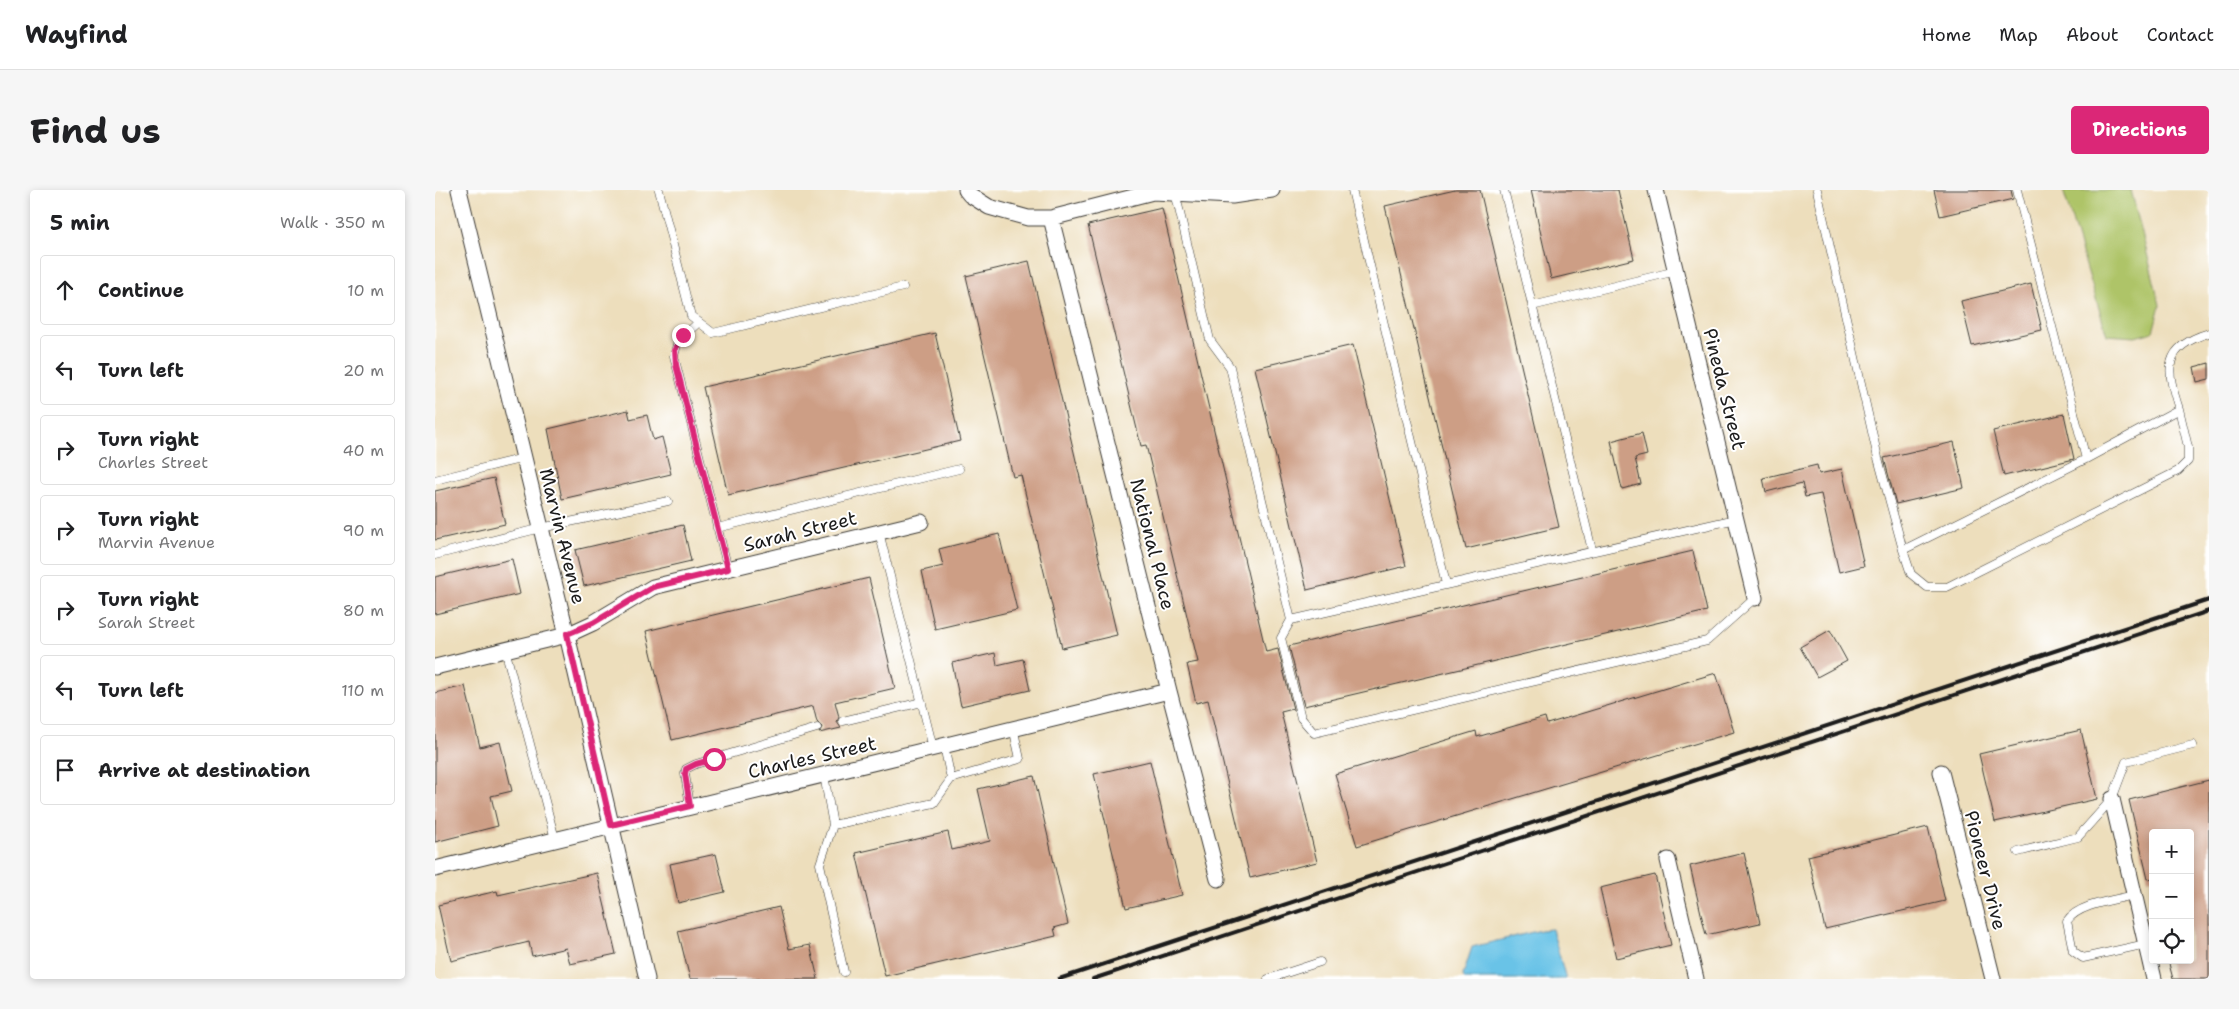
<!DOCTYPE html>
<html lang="en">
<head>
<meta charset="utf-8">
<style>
	:root { --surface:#fff; --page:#f6f6f6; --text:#202124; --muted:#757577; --line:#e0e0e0; --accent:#db2777 }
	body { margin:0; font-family:"Shantell Sans",sans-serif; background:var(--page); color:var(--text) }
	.controls { position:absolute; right:15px; bottom:15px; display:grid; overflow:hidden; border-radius:5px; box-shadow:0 2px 8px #0003 }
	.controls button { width:45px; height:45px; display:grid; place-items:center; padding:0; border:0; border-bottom:1px solid var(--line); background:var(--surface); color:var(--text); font:25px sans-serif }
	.stop { position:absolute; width:15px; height:15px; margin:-11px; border:4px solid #db2777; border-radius:50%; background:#fff }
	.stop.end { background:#db2777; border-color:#fff; box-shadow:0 1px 5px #0008 }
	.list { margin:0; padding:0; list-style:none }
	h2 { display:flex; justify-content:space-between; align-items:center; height:65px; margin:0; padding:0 20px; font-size:21px }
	h2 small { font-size:16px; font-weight:400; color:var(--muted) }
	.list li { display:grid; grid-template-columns:32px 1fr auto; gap:15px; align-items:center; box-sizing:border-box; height:70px; margin:0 10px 10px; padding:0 10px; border:1px solid var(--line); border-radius:5px }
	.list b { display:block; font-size:19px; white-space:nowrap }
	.list p { margin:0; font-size:16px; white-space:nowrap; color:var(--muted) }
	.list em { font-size:16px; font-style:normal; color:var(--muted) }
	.icon { flex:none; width:28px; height:28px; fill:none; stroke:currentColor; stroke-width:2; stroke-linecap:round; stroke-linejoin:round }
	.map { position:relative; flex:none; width:1774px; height:789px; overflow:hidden; border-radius:5px }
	header { display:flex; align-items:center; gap:30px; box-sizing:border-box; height:70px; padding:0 25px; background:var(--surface); border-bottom:1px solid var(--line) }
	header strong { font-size:24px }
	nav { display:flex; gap:28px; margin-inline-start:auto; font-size:18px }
	.intro { display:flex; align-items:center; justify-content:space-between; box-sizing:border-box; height:120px; padding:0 30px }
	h1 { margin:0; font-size:35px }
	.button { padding:12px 22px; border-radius:5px; background:var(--accent); color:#fff; font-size:18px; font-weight:700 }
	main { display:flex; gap:30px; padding:0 30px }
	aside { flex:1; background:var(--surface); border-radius:5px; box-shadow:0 2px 8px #0003 }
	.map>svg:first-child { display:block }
	.green { fill:#aec468; stroke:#657042 }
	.water { fill:#69c3e7; stroke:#427082 }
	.building { fill:#cd9e85 }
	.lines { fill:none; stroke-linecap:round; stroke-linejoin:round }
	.service-casing { stroke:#3b3934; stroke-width:9 }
	.minor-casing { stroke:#3b3934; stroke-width:17 }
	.service { stroke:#fff; stroke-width:8 }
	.minor { stroke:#fff; stroke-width:15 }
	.rail { stroke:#1c1c1c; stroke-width:4 }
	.route { stroke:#db2777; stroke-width:6 }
	.labels { text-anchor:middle; stroke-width:4; stroke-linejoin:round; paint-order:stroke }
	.street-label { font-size:19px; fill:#1c1c1c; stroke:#fff }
</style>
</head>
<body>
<header>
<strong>Wayfind</strong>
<nav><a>Home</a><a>Map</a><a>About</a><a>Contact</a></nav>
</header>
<div class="intro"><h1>Find us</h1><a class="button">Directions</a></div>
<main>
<aside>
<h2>5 min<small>Walk · 350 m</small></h2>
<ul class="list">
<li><svg class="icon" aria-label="ahead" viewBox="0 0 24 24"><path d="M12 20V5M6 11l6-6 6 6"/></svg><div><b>Continue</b></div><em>10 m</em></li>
<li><svg class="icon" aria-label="left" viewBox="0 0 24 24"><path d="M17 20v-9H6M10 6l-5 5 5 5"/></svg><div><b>Turn left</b></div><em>20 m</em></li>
<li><svg class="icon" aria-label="right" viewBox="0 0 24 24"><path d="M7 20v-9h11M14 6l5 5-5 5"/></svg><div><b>Turn right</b><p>Charles Street</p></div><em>40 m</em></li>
<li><svg class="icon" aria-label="right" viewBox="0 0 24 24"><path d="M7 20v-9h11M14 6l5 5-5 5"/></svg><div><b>Turn right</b><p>Marvin Avenue</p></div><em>90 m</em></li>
<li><svg class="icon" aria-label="right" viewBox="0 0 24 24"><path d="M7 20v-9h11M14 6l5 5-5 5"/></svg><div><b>Turn right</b><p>Sarah Street</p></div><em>80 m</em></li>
<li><svg class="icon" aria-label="left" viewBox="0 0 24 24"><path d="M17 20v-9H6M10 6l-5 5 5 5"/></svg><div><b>Turn left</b></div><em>110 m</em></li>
<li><svg class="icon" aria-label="arrive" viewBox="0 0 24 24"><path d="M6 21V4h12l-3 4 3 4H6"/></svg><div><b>Arrive at destination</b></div></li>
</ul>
</aside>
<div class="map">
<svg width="1774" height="789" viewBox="0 0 1774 789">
	<rect width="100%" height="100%" fill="#fff"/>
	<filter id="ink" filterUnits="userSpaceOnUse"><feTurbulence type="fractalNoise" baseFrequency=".02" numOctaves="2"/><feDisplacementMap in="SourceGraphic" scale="10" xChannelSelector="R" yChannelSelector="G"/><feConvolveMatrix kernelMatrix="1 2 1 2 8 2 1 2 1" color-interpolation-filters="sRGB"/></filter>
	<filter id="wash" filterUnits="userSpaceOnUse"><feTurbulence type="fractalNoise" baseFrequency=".0096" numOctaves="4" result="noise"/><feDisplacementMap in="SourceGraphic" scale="20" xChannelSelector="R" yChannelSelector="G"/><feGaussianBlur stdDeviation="1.12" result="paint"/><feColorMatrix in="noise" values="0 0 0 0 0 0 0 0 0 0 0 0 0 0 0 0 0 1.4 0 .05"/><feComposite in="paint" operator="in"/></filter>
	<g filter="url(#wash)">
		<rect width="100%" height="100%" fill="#eddebc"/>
		<path class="green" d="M1628,0H1696L1725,115L1718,142L1700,147L1672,145Z"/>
		<path class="water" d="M1117,739L1131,789H1029L1028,785L1037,757L1106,740Z"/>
		<g id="blocks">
			<path class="building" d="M1020,0H1045L1124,337L1031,359L950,16Z
				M1096,0H1183L1199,69L1116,89Z
				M1499,0H1576L1578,9L1505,26Z
				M727,18L831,462L843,459L858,519L846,522L882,672L815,688L773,510L761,513L752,474L763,472L711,255L706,256L653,35Z
				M594,71L682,445L627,458L586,285L578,287L531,86Z
				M1596,94L1607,140L1537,156L1526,111Z
				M500,143L525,251L293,305L268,197Z
				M918,155L971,376L872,400L820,178Z
				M1774,173V189L1762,192L1759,177Z
				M193,220L195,229L212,225L218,250L227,247L236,284L127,309L113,239Z
				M1629,224L1639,269L1569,286L1558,241Z
				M1207,243L1212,265L1200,268L1206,294L1187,299L1176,251Z
				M1519,252L1529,298L1461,314L1449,268Z
				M1382,275L1384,284L1407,279L1429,376L1404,382L1386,304L1370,307L1367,293L1331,302L1328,288Z
				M59,288L70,334L0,350V301Z
				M248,335L256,371L149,396L140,360Z
				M564,344L582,420L500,439L487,381L508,376L504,359Z
				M1258,361L1272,421L869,516L854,456Z
				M77,369L85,404L0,424V387Z
				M434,388L460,498L400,512L404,527L402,532L406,538L384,543L387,537L382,532L378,516L237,550L211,441Z
				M1395,440L1412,471L1382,487L1365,457Z
				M560,463L562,475L588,469L595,500L526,516L517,473Z
				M1281,483L1299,542L922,656L900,584L1041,541L1042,547L1110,527L1112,534Z
				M30,496L45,557L65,552L77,601L56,606L63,636L0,652V503Z
				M1646,540L1662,609L1560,632L1544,564Z
				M715,571L747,705L691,718L659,584Z
				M599,586L633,734L619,738L621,746L450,786L421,663L513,642L517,660L555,651L543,599Z
				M1774,590V789H1738L1733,770H1755V643H1718V688L1713,689L1694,610Z
				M1493,637L1510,711L1390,739L1373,666Z
				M1309,663L1325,733L1271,745L1255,676Z
				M281,664L290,702L243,713L235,674Z
				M162,683L181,764L135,774L131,758L97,766L94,752L16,771L3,715L62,701L63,705Z
				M1220,685L1236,755L1181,768L1165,698Z
				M344,717L354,759L375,755L383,789H255L243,741Z"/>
		</g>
	</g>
	<g filter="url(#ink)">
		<use href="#blocks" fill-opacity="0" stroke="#3b3934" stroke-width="1"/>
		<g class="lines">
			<defs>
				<path id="service" d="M224,0L256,126L278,143L468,97
					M917,0L1011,394
					M1069,0L1157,360
					M1382,0L1443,268L1468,360
					M1582,0L1651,269L1744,219C1731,179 1727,157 1774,143
					M740,2L775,150L795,177L856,430
					M1097,116L1241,81
					M264,132L243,151L239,166L293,379
					M1651,269L1468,360L1476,384L1492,397H1512L1743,281L1753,271V257L1744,219
					M0,290L89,268
					M1301,329L856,430L846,448L866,528L879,543L1272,451L1320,408
					M282,338L524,279
					M444,342L498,558
					M0,365L106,338L233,311
					M70,459L120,649
					M408,531L487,512
					M509,556L516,589
					M389,585L398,635L385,674L409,782
					M255,616L250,584L251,579L261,574L382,538
					M398,635L499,613L516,589L585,569L578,537
					M1583,662L1643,647L1677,609L1691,572L1758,555
					M1699,705C1680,710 1643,714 1632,731L1638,761L1648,768L1711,754
					M833,789L885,772"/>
				<path id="minor" d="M24,0L132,445L212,789
					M531,0L535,5L554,17L593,28H616L718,2L797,6L837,0
					M1221,0L1320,408
					M616,28L734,501L783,689
					M0,477L132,445L158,433L218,397L486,332
					M1506,582L1558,789
					M1677,609L1719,789
					M1233,670L1261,789
					M0,679L734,501"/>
			</defs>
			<use href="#service" class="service-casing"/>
			<use href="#minor" class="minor-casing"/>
			<use href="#service" class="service"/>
			<use href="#minor" class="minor"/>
			<path class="rail" d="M624,789L1774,410
				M658,789L1774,421"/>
		</g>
	</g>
	<g class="lines" filter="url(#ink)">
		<path class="route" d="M248,145L240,159L241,175L293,379L218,397L158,433L132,444L176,635L255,616L250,584L251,579L261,574L279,569"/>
	</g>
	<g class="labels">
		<g class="street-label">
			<text transform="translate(1290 199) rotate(76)" y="7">Pineda Street</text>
			<text transform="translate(365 341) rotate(-14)" y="7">Sarah Street</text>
			<text transform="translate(128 346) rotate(76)" y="7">Marvin Avenue</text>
			<text transform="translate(718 354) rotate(76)" y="7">National Place</text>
			<text transform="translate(377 567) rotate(-13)" y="7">Charles Street</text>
			<text transform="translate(1551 680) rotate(76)" y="7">Pioneer Drive</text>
		</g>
	</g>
</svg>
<div class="controls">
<button>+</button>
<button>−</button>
<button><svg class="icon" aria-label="locate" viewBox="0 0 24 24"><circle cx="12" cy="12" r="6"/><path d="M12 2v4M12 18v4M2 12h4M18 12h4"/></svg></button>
</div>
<div class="stop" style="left:279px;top:569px"></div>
<div class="stop end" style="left:248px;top:145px"></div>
</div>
</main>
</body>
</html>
